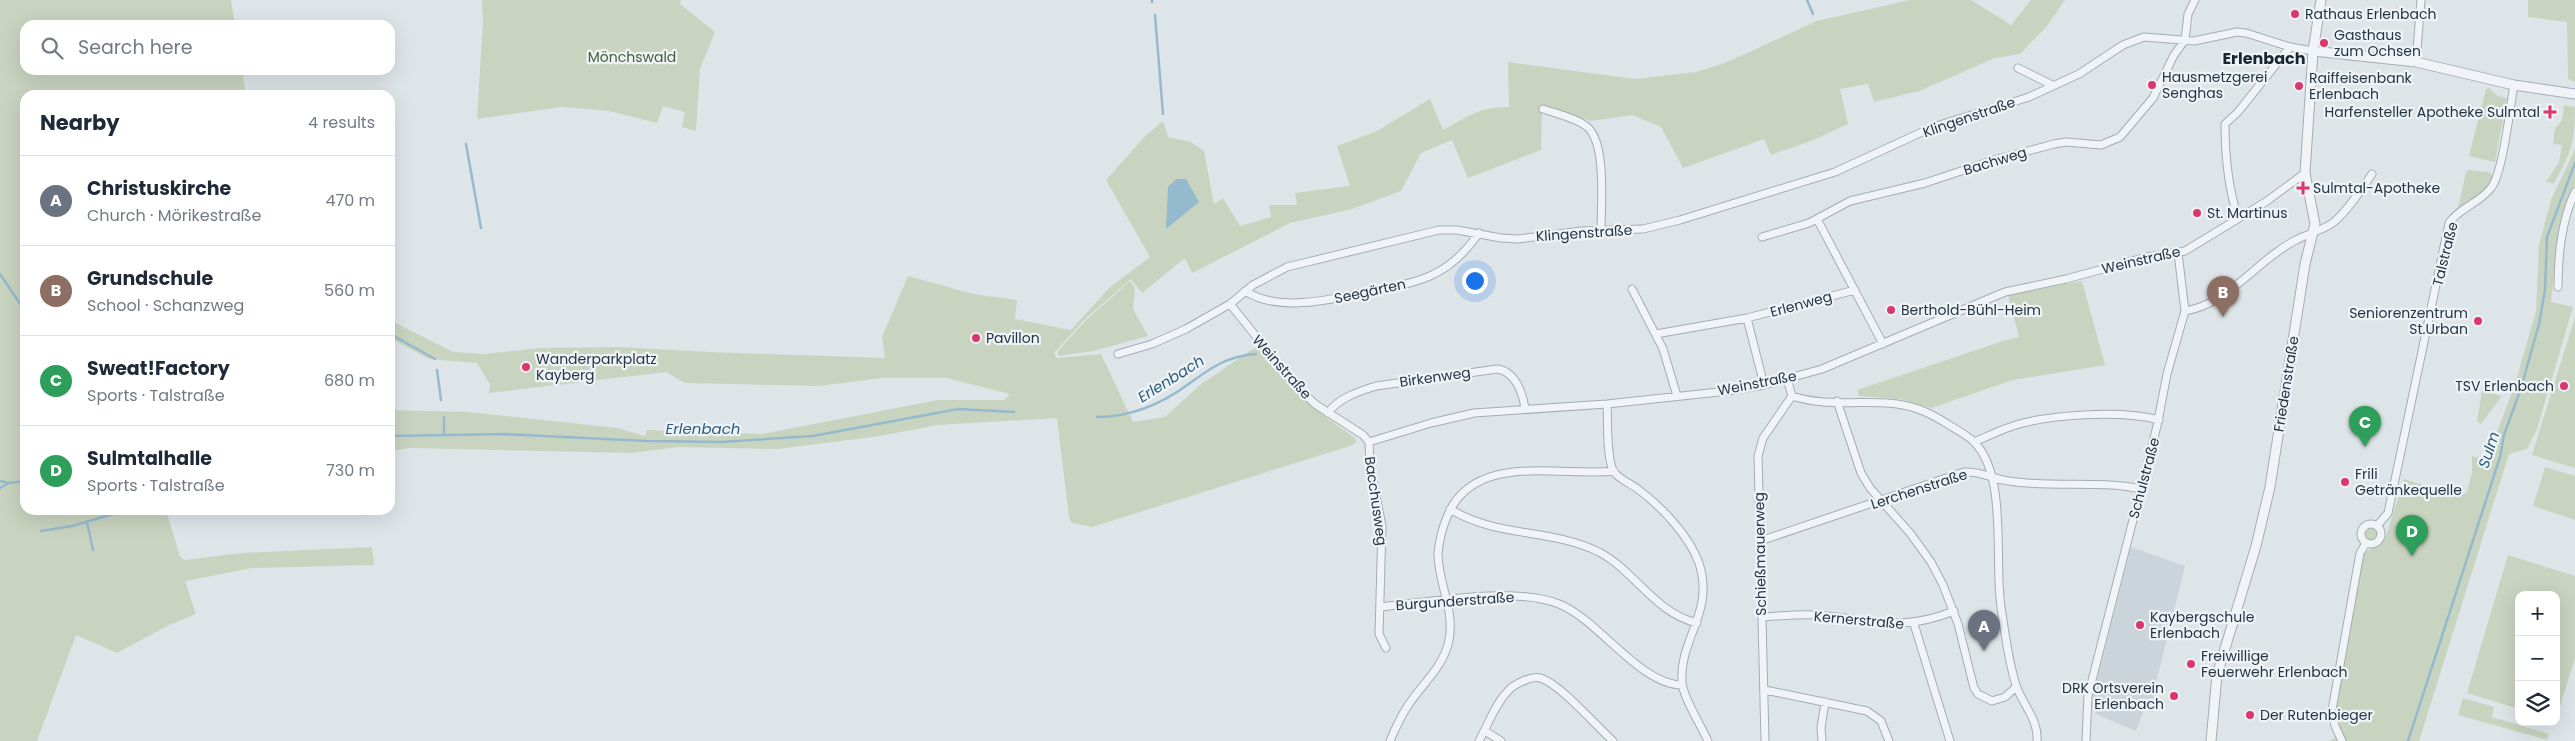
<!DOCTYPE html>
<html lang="en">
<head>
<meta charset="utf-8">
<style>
	:root { --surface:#fff; --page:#f6f6f7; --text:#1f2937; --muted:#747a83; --line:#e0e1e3; --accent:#db2777 }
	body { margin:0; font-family:Poppins,sans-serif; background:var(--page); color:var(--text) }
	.controls { position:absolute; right:15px; bottom:15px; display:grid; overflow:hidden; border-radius:10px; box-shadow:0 5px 20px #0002 }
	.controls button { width:45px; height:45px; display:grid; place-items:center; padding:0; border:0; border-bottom:1px solid var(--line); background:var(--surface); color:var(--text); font:25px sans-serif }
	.you { position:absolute; left:1474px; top:280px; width:18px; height:18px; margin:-12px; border:4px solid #fff; border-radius:50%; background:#1a73e8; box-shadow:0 0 0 8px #1a73e833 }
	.badge { display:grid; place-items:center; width:32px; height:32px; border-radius:50%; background:var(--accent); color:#fff; font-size:16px; font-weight:700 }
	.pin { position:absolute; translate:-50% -41px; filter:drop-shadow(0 1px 2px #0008) }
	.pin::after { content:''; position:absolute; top:26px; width:18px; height:15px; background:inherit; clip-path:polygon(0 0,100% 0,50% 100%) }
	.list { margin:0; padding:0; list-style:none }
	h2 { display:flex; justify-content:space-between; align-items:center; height:65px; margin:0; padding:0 20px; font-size:21px }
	h2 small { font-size:16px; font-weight:400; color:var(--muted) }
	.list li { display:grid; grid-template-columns:32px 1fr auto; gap:15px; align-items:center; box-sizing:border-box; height:90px; padding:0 20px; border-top:1px solid var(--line) }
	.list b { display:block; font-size:19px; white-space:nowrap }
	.list p { margin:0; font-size:16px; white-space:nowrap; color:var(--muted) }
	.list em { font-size:16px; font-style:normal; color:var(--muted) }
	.icon { flex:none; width:28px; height:28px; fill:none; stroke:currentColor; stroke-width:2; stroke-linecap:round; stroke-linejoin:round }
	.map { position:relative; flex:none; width:2575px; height:741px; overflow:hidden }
	.search { position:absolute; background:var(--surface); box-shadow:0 5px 20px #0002; left:20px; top:20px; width:375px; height:55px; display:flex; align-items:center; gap:12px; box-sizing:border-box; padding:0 18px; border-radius:15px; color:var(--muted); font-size:19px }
	.panel { position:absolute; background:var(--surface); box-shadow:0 5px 20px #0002; left:20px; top:90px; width:375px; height:425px; border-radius:15px }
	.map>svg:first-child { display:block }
	.built { fill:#ccd4db }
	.green { fill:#c8d4bf }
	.water { fill:#96bacd }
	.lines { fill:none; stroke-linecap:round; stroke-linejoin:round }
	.stream { stroke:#96bacd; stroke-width:2.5 }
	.minor-casing { stroke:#a3adb4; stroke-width:9 }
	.tertiary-casing { stroke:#a3adb4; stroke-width:11 }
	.minor { stroke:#f1f4f7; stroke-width:7 }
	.tertiary { stroke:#f1f4f7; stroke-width:9 }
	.poi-dot { fill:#da386c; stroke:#eef3f7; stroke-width:2 }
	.labels { text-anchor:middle; stroke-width:4.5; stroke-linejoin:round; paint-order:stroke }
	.poi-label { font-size:14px; fill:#263542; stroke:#eef3f7; text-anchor:start }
	.park-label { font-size:14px; fill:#425f32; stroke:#eef3f7 }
	.street-label { font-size:14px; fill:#263542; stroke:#eef3f7 }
	.water-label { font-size:15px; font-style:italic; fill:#2c5c79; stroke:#eef3f7 }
	.quarter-label { font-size:16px; font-weight:bold; fill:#182632; stroke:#eef3f7 }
</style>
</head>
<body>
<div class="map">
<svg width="2575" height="741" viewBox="0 0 2575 741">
	<rect width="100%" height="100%" fill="#dee5e9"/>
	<path class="built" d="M2131,547L2185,566L2156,683L2153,712L2144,710L2136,731L2096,714L2091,704Z"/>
	<path class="green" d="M0,0H231L235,25H25V70H242L246,95H25V510H166L180,556L184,560L242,553L372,547L374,565L252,568L185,581L196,614L169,625L117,653L76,635L37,741H0Z
		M482,0H681L680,4L715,32L700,69L696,131L682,127L685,112L663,106L657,123L609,111L562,107L477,119L483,21Z
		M1910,0H1971L2011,25L2031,0H2065L2046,27L2020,54L1995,58L1919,91L1874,102L1868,84L1840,89L1848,124L1811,141L1771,155L1764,139L1683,168L1661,127L1632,115L1591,121L1542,107L1541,150L1468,178L1452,140L1421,153L1401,191L1352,209L1290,223L1192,273L1185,258L1142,293L1131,279L1085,319L1054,353L1057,358L1101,354L1133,422L1165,417L1200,385L1257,346L1293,387L1323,415L1355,438L1356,442L1353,445L1092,527L1072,523L1069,517L1057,418L938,425L880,436L777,449L678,447L632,453L409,448L390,451V410L468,412L617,428L645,436L647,430L762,434L938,400H1004L1010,394L946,378H882L818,386L685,383L666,372L489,393L490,384L477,363L429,359L390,338V320L453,352L484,354L540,348L619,347L709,352L885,358L882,337L908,276L973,294L1017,300L1015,319L1071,330L1109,288L1150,257L1106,180L1145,136L1163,121L1168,137L1191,142L1204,151L1214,204L1223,198L1240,226L1271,217L1269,205H1297L1295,193L1350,186L1337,146L1377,131L1430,99L1443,130C1469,116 1479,107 1509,107L1508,62L1635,79L1696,72L1725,63L1817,21Z
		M2528,0H2575V82L2568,79L2567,22L2528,17Z
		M2489,88L2498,96L2507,98L2495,162L2469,156L2486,89Z
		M2564,105L2575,107C2575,143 2571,153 2554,183L2546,182L2559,162L2562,145L2553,144L2555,127H2557L2562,120Z
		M2575,149V185L2559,229L2551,302L2573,307L2537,429L2527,449L2509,454L2419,741H2329L2342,734L2335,711L2362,554L2379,545L2385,539L2404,479L2459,496L2467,492L2472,473V456L2486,461L2515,384L2536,311L2539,245L2551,200Z
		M2469,170L2489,172L2493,176C2489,193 2472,200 2458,208L2466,172Z
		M1130,281L1135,288L1133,309L1148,336L1093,351L1059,356L1057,352L1085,321Z
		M2082,281L2105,365L2013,380L1931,408L1901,399L1859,396L1857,390L2003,341L2019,337L2008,295Z
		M2575,317V468L2532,455Z
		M2482,391L2502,396L2481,424L2477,421Z
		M2545,467L2575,476V520L2533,506Z
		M2362 534a9 9 0 1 1 18 0a9 9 0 1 1-18 0Z
		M2508,555L2575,576V658L2556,719V595H2519V709L2467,693Z
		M2463,698L2494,707L2492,717L2549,734L2547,740L2458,715Z"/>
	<path class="water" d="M1176,179H1186L1199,202L1166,229L1168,187Z"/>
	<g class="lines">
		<path class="stream" d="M1152,0V2
			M1807,0L1813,14
			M1155,15L1163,114
			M466,144L481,228
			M0,274L23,308
			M390,334L435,359
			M437,370L441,400
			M444,417V434
			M1097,417C1132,417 1162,404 1190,383C1212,367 1228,356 1256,354
			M390,436L505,434L647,441L722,442L813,436L958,409L1014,412
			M0,481L9,483L25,481
			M0,488L9,483
			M87,522L93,550
			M41,531L72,526L127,510
			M2408,741L2500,457L2504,435L2521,388L2539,324L2545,290L2547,237L2575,163"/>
		<defs>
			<path id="minor" d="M2416,62L2421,0
				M2018,68L2052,85
				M1543,109C1557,114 1574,117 1586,126C1607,141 1601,205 1601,230
				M2238,218C2228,187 2225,158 2225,124L2238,112L2290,47
				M1817,219L1883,344
				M1762,237L1809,223L1850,201L1925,183L1994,160L2054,144L2066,142L2101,145L2120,137L2153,98L2174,55L2185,40L2188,14L2195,0
				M2558,287C2558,255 2561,221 2575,192
				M1632,289L1663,349L1677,396
				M1245,291C1280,314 1338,298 1375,290C1395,286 1417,283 1434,274C1453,265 1467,250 1479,233
				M1230,304L1296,386L1315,404L1363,435L1369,442
				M2185,311C2229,304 2258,259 2296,240C2309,233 2322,231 2334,222C2349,209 2361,190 2372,174
				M1747,318L1764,385
				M1656,334L1747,318L1855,290
				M1118,354L1152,344L1186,329L1230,304L1253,285L1287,267L1439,230H1457L1501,238L1518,239L1581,231L1643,229L1680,220L1835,172L1933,127L2029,97L2079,74L2123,45L2144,37L2194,41L2237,32L2246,33L2290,47L2313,51
				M1792,396C1825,407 1863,400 1897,404C1918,407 1932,414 1949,425C1957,430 1967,435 1974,442C2008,475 1994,562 2001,607C2005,633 2008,660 2016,685C2022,704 2039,720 2037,741
				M1837,401L1861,473L1870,488L1910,533L1931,562L1943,585L1958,624L1974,688L1978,694L1992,701L2005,697L2016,687
				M1607,404C1608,419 1606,460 1614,472C1620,480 1632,484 1639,490C1662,507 1689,536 1699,563C1715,613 1679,638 1682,682C1683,698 1701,725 1708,741
				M1328,413C1338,398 1360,391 1376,386L1497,369C1515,371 1523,393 1525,409
				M1369,442L1431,423L1474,413L1607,404L1728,391L1764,385L1822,369L2005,292L2066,279L2147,257L2185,251L2267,201L2305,173
				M1369,442L1370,466L1382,526L1379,634L1386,648
				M1974,442C1986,437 1998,431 2010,427C2046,414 2122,410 2159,420
				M1450,509C1497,538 1550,528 1599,552C1635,571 1655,613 1697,623
				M2361 534a10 10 0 1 1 20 0a10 10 0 1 1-20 0Z
				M2377,526L2388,513L2449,223C2460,207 2480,203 2491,188C2503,173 2510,107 2514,85
				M1760,541L1964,472C1981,471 1993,479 2009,481C2053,488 2098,480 2141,489
				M1380,607C1430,602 1513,586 1559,604C1599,620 1640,685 1682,685
				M1762,617C1780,616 1798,614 1816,615C1871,619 1899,633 1954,611
				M1914,624L1950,741
				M1765,690L1867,711L1881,721L1889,741
				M1485,731L1501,741
				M1390,741C1395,729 1400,718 1407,707C1421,685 1444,667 1449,640C1455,610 1438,583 1438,554C1439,541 1442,529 1447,517C1473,451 1559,477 1614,471
				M1479,741C1488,725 1495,704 1508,691C1514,684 1534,674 1543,679C1564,688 1595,725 1613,741
				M1765,741L1758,456L1763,438L1792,396L1787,379
				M1822,741L1821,728L1825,702
				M2086,741L2088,696L2157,426L2167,374L2185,311L2178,253
				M2342,741L2335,726L2332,710L2360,553L2366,543"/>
			<path id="tertiary" d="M2313,51L2416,62L2514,85L2575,94
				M2211,741L2217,675L2256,546L2270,487L2305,264L2315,224L2305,173L2313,51L2321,0"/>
		</defs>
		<use href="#minor" class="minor-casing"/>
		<use href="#tertiary" class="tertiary-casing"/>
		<use href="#minor" class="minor"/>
		<use href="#tertiary" class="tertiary"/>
	</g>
	<g class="poi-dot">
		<circle cx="2295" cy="14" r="5"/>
		<circle cx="2324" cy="43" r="5"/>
		<circle cx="2152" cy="85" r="5"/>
		<circle cx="2299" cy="86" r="5"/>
		<path d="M2547.5 104.5h5v5h5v5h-5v5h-5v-5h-5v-5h5z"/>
		<path d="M2300.5 180.5h5v5h5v5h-5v5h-5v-5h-5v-5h5z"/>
		<circle cx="2197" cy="213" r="5"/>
		<circle cx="1891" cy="310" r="5"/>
		<circle cx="2478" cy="321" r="5"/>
		<circle cx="976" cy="338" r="5"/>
		<circle cx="526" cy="367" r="5"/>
		<circle cx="2564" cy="386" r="5"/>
		<circle cx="2345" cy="482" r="5"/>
		<circle cx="2140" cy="625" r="5"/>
		<circle cx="2191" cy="664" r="5"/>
		<circle cx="2174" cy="696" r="5"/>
		<circle cx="2250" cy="715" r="5"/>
	</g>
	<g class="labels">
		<g class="poi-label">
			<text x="2305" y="19">Rathaus Erlenbach</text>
			<text x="2334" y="40">Gasthaus<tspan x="2334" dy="16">zum Ochsen</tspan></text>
			<text x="2162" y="82">Hausmetzgerei<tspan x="2162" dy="16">Senghas</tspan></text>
			<text x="2309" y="83">Raiffeisenbank<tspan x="2309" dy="16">Erlenbach</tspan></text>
			<text x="2540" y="117" text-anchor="end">Harfensteller Apotheke Sulmtal</text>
			<text x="2313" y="193">Sulmtal-Apotheke</text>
			<text x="2207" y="218">St. Martinus</text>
			<text x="1901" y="315">Berthold-Bühl-Heim</text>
			<text x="2468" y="318" text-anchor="end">Seniorenzentrum<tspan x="2468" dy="16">St.Urban</tspan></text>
			<text x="986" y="343">Pavillon</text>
			<text x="536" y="364">Wanderparkplatz<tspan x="536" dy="16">Kayberg</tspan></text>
			<text x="2554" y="391" text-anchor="end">TSV Erlenbach</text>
			<text x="2355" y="479">Frili<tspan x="2355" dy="16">Getränkequelle</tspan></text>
			<text x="2150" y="622">Kaybergschule<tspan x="2150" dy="16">Erlenbach</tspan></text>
			<text x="2201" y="661">Freiwillige<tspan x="2201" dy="16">Feuerwehr Erlenbach</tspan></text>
			<text x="2164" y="693" text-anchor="end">DRK Ortsverein<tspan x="2164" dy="16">Erlenbach</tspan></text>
			<text x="2260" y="720">Der Rutenbieger</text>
		</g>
		<g class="park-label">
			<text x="632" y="62">Mönchswald</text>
		</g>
		<g class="street-label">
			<text transform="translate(1969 117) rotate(-19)" y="5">Klingenstraße</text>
			<text transform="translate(1995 161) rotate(-17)" y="5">Bachweg</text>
			<text transform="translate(1584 233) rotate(-4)" y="5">Klingenstraße</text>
			<text transform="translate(2445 254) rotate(-76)" y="5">Talstraße</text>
			<text transform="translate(2141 260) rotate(-13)" y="5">Weinstraße</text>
			<text transform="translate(1370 291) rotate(-12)" y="5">Seegärten</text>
			<text transform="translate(1801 304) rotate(-15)" y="5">Erlenweg</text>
			<text transform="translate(1282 367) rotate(48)" y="5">Weinstraße</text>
			<text transform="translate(1435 377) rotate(-8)" y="5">Birkenweg</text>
			<text transform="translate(1757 383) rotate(-11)" y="5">Weinstraße</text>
			<text transform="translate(2286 384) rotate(-81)" y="5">Friedenstraße</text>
			<text transform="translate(2144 478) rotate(-75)" y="5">Schulstraße</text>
			<text transform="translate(1919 489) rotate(-18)" y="5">Lerchenstraße</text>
			<text transform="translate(1376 501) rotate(82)" y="5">Bacchusweg</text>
			<text transform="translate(1760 554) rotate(-91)" y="5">Schießmauerweg</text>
			<text transform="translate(1455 601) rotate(-4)" y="5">Burgunderstraße</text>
			<text transform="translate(1859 620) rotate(5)" y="5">Kernerstraße</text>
		</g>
		<g class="water-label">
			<text transform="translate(1171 379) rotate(-32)" y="5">Erlenbach</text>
			<text x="703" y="434">Erlenbach</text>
			<text transform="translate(2489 450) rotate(-72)" y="5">Sulm</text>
		</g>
		<g class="quarter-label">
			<text x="2264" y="64">Erlenbach</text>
		</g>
	</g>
</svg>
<div class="controls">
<button>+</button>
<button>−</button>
<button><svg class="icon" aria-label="layers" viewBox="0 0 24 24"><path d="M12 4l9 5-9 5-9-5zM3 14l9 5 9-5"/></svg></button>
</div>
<div class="you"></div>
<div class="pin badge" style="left:1984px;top:651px;background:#6b7280">A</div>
<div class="pin badge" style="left:2223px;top:317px;background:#8d6e63">B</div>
<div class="pin badge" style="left:2365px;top:447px;background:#2e9e5b">C</div>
<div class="pin badge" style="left:2412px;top:556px;background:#2e9e5b">D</div>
<div class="search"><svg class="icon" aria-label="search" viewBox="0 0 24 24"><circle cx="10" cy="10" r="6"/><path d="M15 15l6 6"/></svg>Search here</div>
<section class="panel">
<h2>Nearby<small>4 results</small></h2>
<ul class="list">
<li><span class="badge" style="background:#6b7280">A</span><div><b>Christuskirche</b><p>Church · Mörikestraße</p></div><em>470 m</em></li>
<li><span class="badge" style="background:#8d6e63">B</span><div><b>Grundschule</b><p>School · Schanzweg</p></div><em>560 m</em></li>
<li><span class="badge" style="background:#2e9e5b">C</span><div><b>Sweat!Factory</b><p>Sports · Talstraße</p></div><em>680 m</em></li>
<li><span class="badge" style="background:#2e9e5b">D</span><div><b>Sulmtalhalle</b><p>Sports · Talstraße</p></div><em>730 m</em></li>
</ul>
</section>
</div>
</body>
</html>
